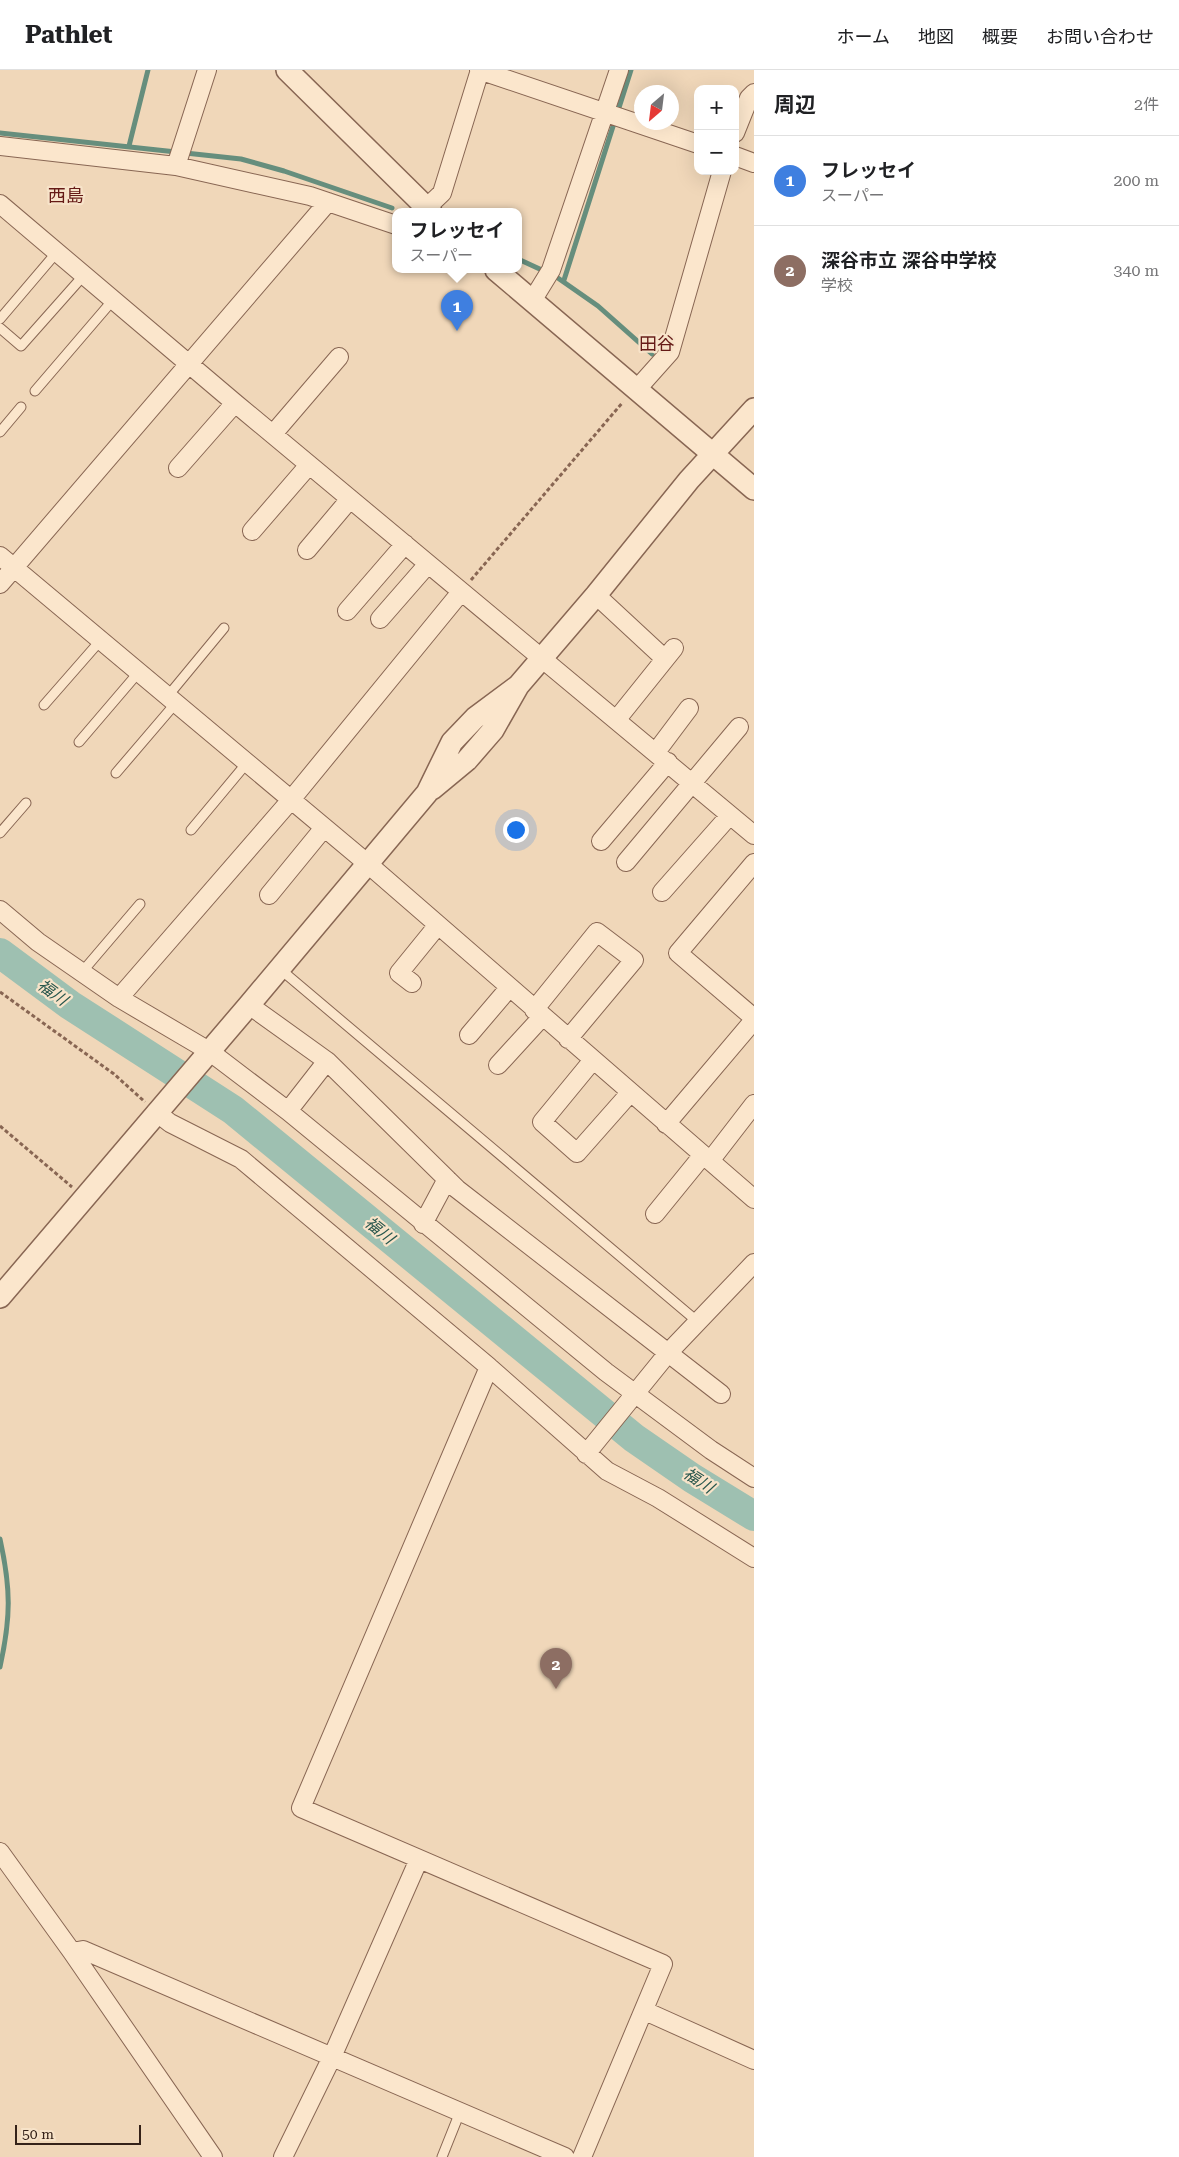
<!DOCTYPE html>
<html lang="ja">
<head>
<meta charset="utf-8">
<style>
	:root { --surface:#fff; --page:#f2f2f2; --text:#202124; --muted:#757577; --line:#e0e0e0; --accent:#1a73e8 }
	body { margin:0; font-family:"Roboto Serif","Noto Sans JP",serif; background:var(--page); color:var(--text) }
	.controls { position:absolute; right:15px; top:15px; display:grid; overflow:hidden; border-radius:10px; box-shadow:0 5px 20px #0002 }
	.controls button { width:45px; height:45px; display:grid; place-items:center; padding:0; border:0; border-bottom:1px solid var(--line); background:var(--surface); color:var(--text); font:25px sans-serif }
	.compass { position:absolute; left:634px; top:15px; width:45px; height:45px; border-radius:50%; background:var(--surface); box-shadow:0 5px 20px #0002; rotate:208deg }
	.scale { position:absolute; left:15px; bottom:12px; width:126px; box-sizing:border-box; padding-left:5px; border:2px solid #352219; border-top:0; font-size:14px; line-height:18px; white-space:nowrap; color:#352219; -webkit-text-stroke:4px #f7e3c9; paint-order:stroke }
	.you { position:absolute; left:515px; top:759px; width:18px; height:18px; margin:-12px; border:4px solid #fff; border-radius:50%; background:#1a73e8; box-shadow:0 0 0 8px #1a73e833 }
	.badge { display:grid; place-items:center; width:32px; height:32px; border-radius:50%; background:var(--accent); color:#fff; font-size:16px; font-weight:700 }
	.pin { position:absolute; translate:-50% -41px; filter:drop-shadow(0 1px 2px #0008) }
	.pin::after { content:''; position:absolute; top:26px; width:18px; height:15px; background:inherit; clip-path:polygon(0 0,100% 0,50% 100%) }
	.popup { position:absolute; left:392px; top:138px; width:130px; height:65px; box-sizing:border-box; display:grid; place-content:center; border-radius:10px; background:var(--surface); filter:drop-shadow(0 1px 4px #0005); font-size:16px; white-space:nowrap; color:var(--muted) }
	.popup b { font-size:19px; color:var(--text) }
	.popup::after { content:''; position:absolute; left:50%; top:100%; margin-left:-10px; border:10px solid transparent; border-top-color:var(--surface) }
	.list { margin:0; padding:0; list-style:none }
	h2 { display:flex; justify-content:space-between; align-items:center; height:65px; margin:0; padding:0 20px; font-size:21px }
	h2 small { font-size:16px; font-weight:400; color:var(--muted) }
	.list li { display:grid; grid-template-columns:32px 1fr auto; gap:15px; align-items:center; box-sizing:border-box; height:90px; padding:0 20px; border-top:1px solid var(--line) }
	.list b { display:block; font-size:19px; white-space:nowrap }
	.list p { margin:0; font-size:16px; white-space:nowrap; color:var(--muted) }
	.list em { font-size:16px; font-style:normal; color:var(--muted) }
	.map { position:relative; flex:none; width:754px; height:2087px; overflow:hidden }
	header { display:flex; align-items:center; gap:30px; box-sizing:border-box; height:70px; padding:0 25px; background:var(--surface); border-bottom:1px solid var(--line) }
	header strong { font-size:24px }
	nav { display:flex; gap:28px; margin-inline-start:auto; font-size:18px }
	main { display:flex }
	aside { flex:1; background:var(--surface) }
	.map>svg:first-child { display:block }
	.lines { fill:none; stroke-linecap:round; stroke-linejoin:round }
	.stream { stroke:#668e7d; stroke-width:5 }
	.river { stroke:#9ec0b1; stroke-width:30 }
	.service-casing { stroke:#886653; stroke-width:11 }
	.minor-casing { stroke:#886653; stroke-width:20 }
	.tertiary-casing { stroke:#886653; stroke-width:24 }
	.path { stroke:#886653; stroke-width:3; stroke-dasharray:4 2.5; stroke-linecap:butt }
	.service { stroke:#fbe6cc; stroke-width:9 }
	.minor { stroke:#fbe6cc; stroke-width:18 }
	.tertiary { stroke:#fbe6cc; stroke-width:21 }
	.labels { text-anchor:middle; stroke-width:4.5; stroke-linejoin:round; paint-order:stroke }
	.water-label { font-size:16px; font-style:italic; fill:#27564c; stroke:#f7e3c9 }
	.quarter-label { font-size:18px; fill:#651a16; stroke:#f7e3c9 }
</style>
</head>
<body>
<header>
<strong>Pathlet</strong>
<nav><a>ホーム</a><a>地図</a><a>概要</a><a>お問い合わせ</a></nav>
</header>
<main>
<div class="map">
<svg width="754" height="2087" viewBox="0 0 754 2087">
	<rect width="100%" height="100%" fill="#f0d7b9"/>
	<g class="lines">
		<path class="stream" d="M0,63L241,89L284,101L392,138
			M129,76L148,0
			M518,189L544,201
			M555,206L598,236L652,284
			M564,210L631,0
			M0,1469C11,1519 11,1547 0,1597"/>
		<path class="river" d="M0,883L70,935L233,1040L634,1368L692,1408L754,1446"/>
		<defs>
			<path id="service" d="M0,249L57,182
				M0,258L21,276L84,205
				M35,321L113,230
				M0,362L21,337
				M167,627L224,558
				M44,635L100,571
				M79,672L138,603
				M116,703L175,634
				M191,760L246,694
				M0,763L26,733
				M280,899L698,1252
				M82,902L140,834
				M442,2087L460,2042"/>
			<path id="minor" d="M479,0L698,74
				M735,63L749,28L754,23
				M0,76L176,96L310,126L396,155
				M735,86L754,93
				M176,96L207,0
				M0,134L235,333L754,765
				M422,142L442,123L480,0
				M532,231L551,200L619,0
				M637,319L670,282L722,101
				M273,364L339,287
				M178,398L235,333
				M252,461L309,395
				M307,480L350,429
				M0,486L368,794L754,1129
				M0,514L328,132
				M596,525L665,589
				M347,541L405,474
				M380,549L428,494
				M617,649L674,578
				M656,682L689,638
				M601,771L668,692
				M626,792L739,657
				M754,793L678,883L754,948
				M662,822L730,745
				M269,825L323,759
				M0,840L38,872L119,928L209,981L288,1041L606,1302L711,1380L754,1408
				M412,913L399,903L438,855
				M119,928L290,731L461,522
				M249,935L327,991L457,1119L721,1324
				M534,940L597,862L634,890L568,969
				M469,965L509,918
				M593,990L542,1052L577,1083L630,1023
				M498,995L542,947
				M288,1041L327,991
				M156,1042L170,1053L241,1089L489,1297L607,1401L658,1428L754,1488
				M666,1054L754,950
				M710,1091L754,1034
				M655,1144L703,1085
				M423,1154L447,1109
				M489,1297L301,1738L663,1894L582,2087
				M586,1384L668,1283L754,1193
				M0,1782L72,1882L213,2087
				M72,1882L83,1880L565,2087
				M645,1941L754,1990
				M283,2087L332,1987L419,1789"/>
			<path id="tertiary" d="M287,0L431,142
				M496,200L754,419
				M432,719L467,690L493,660L518,616L596,525L689,410L754,339
				M0,1227L249,935L427,723L452,672L475,648L518,616"/>
		</defs>
		<use href="#service" class="service-casing"/>
		<use href="#minor" class="minor-casing"/>
		<use href="#tertiary" class="tertiary-casing"/>
		<path class="path" d="M471,510L623,332
			M0,922L114,1004L145,1032
			M0,1056L72,1117"/>
		<use href="#service" class="service"/>
		<use href="#minor" class="minor"/>
		<use href="#tertiary" class="tertiary"/>
	</g>
	<g class="labels">
		<g class="water-label">
			<text transform="translate(53 922) rotate(36)" y="6">福川</text>
			<text transform="translate(380 1160) rotate(39)" y="6">福川</text>
			<text transform="translate(699 1410) rotate(33)" y="6">福川</text>
		</g>
		<g class="quarter-label">
			<text x="66" y="132">西島</text>
			<text x="657" y="280">田谷</text>
		</g>
	</g>
</svg>
<div class="controls">
<button>+</button>
<button>−</button>
</div>
<svg class="compass" viewBox="-18 -18 36 36"><path d="M0-13l5 13h-10z" fill="#e53935"/><path d="M0 13l5-13h-10z" fill="#757577"/></svg>
<div class="scale">50 m</div>
<div class="you"></div>
<div class="pin badge" style="left:457px;top:261px;background:#3f7fe0">1</div>
<div class="popup"><b>フレッセイ</b>スーパー</div>
<div class="pin badge" style="left:556px;top:1619px;background:#8d6e63">2</div>
</div>
<aside>
<h2>周辺<small>2件</small></h2>
<ul class="list">
<li><span class="badge" style="background:#3f7fe0">1</span><div><b>フレッセイ</b><p>スーパー</p></div><em>200 m</em></li>
<li><span class="badge" style="background:#8d6e63">2</span><div><b>深谷市立 深谷中学校</b><p>学校</p></div><em>340 m</em></li>
</ul>
</aside>
</main>
</body>
</html>
